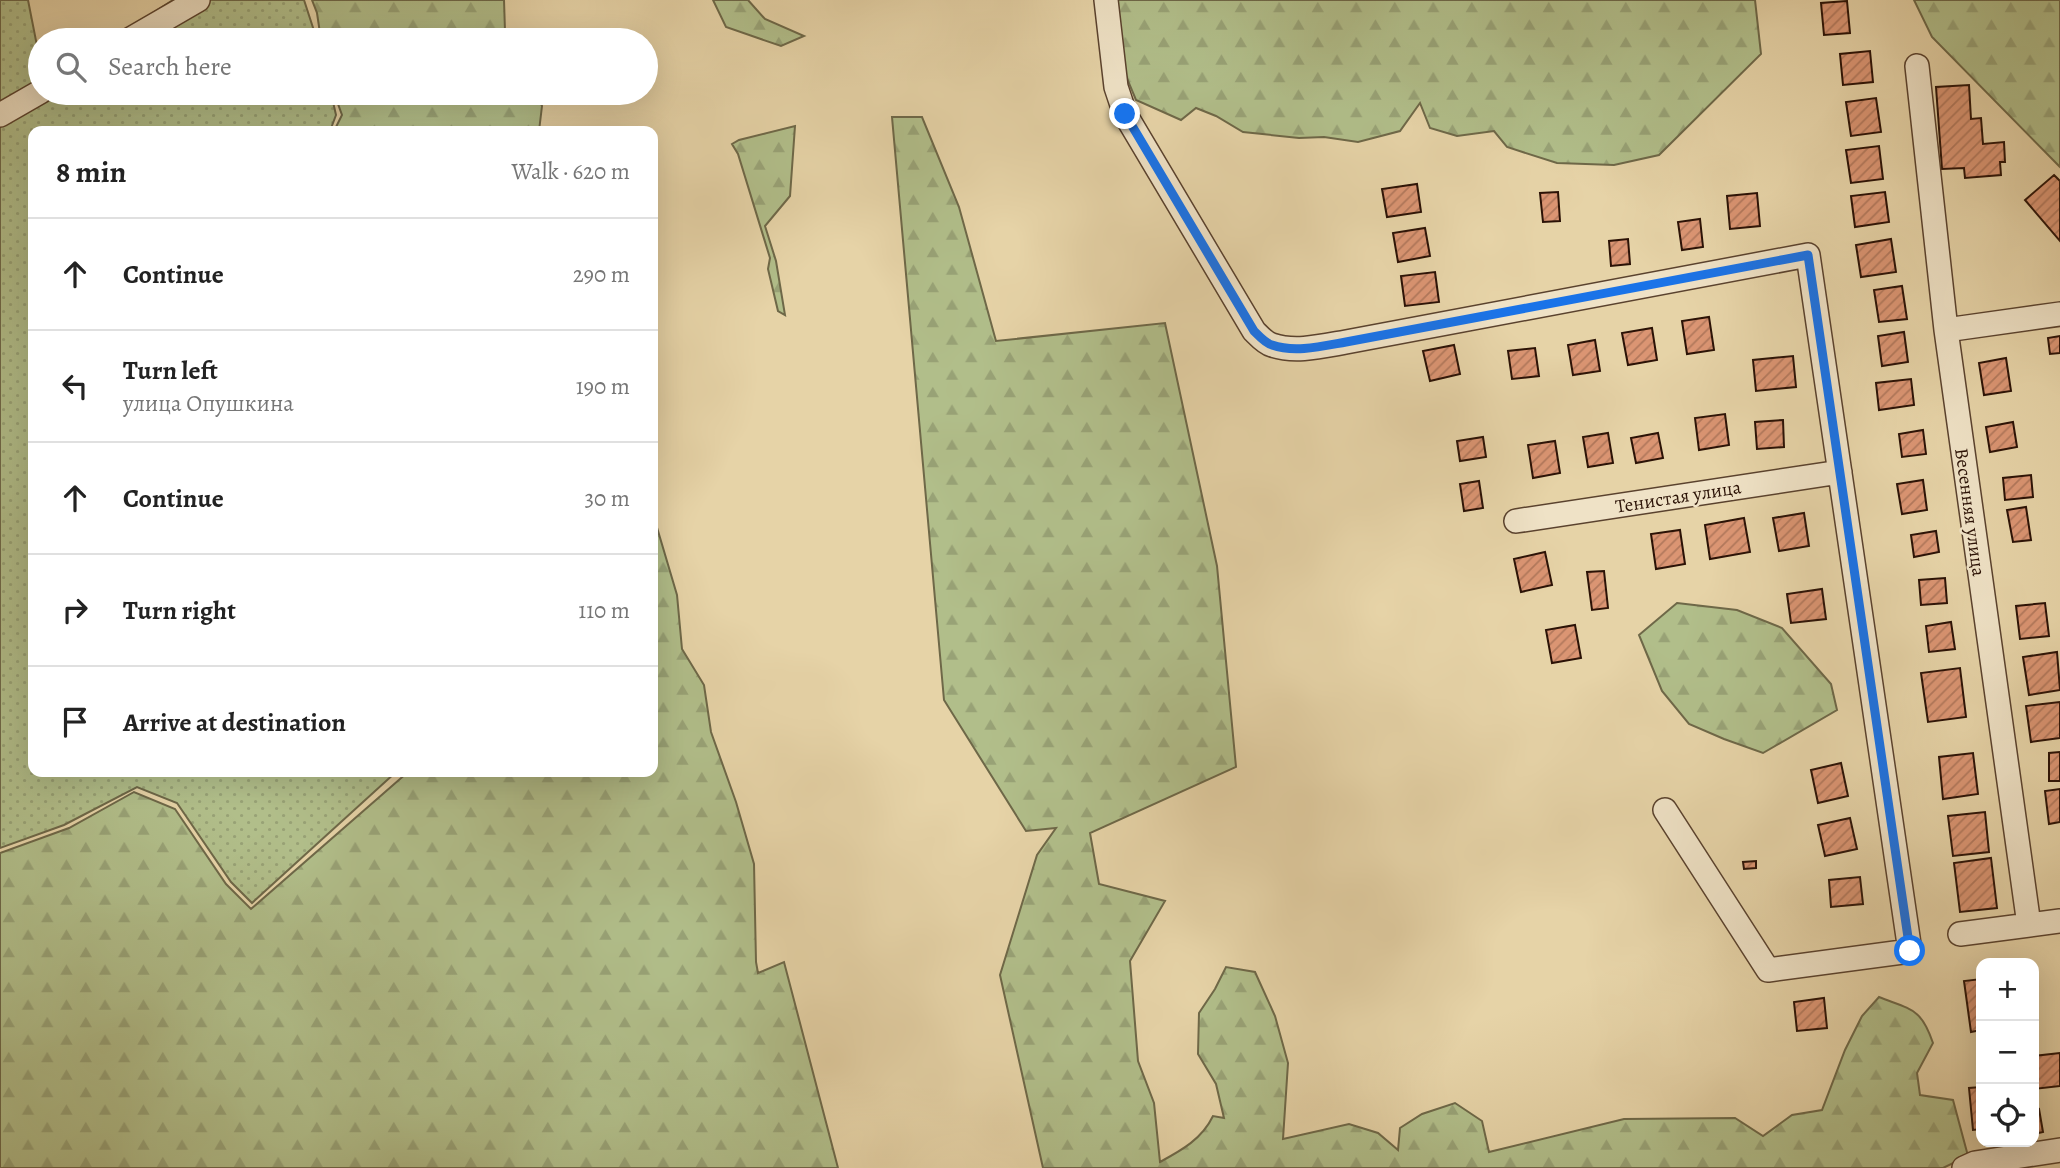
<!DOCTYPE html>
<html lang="en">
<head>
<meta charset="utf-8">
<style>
	:root { --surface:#fff; --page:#f2f2f2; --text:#222; --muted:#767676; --line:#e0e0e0 }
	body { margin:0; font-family:Alegreya,serif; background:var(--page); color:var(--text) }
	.controls { position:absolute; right:21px; bottom:21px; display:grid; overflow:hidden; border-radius:14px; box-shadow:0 7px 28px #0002 }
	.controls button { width:63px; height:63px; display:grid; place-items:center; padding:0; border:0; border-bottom:2px solid var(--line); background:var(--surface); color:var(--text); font:35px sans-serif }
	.stop { position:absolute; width:21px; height:21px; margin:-16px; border:5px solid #1a73e8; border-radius:50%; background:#fff }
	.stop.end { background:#1a73e8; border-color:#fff; box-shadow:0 2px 7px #0008 }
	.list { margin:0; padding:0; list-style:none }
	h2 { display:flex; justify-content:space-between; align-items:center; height:91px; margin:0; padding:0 28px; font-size:30px }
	h2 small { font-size:23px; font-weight:400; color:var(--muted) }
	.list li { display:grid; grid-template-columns:46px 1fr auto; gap:21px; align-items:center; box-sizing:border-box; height:112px; padding:0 28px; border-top:2px solid var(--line) }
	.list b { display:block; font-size:26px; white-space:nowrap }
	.list p { margin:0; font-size:23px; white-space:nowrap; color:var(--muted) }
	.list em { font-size:23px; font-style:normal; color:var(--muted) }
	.icon { flex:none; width:38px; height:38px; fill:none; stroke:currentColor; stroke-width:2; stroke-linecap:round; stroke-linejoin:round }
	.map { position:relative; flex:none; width:2060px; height:1168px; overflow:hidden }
	.search { position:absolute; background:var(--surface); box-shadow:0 7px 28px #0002; left:28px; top:28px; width:630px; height:77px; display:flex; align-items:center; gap:18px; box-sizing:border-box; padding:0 24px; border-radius:38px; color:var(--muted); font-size:26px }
	.panel { position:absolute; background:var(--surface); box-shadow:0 7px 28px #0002; left:28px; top:126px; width:630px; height:651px; border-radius:14px }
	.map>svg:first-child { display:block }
	.grass { fill:url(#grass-dots); stroke:#6e6848; stroke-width:2 }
	.forest { fill:url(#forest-firs); stroke:#6e6848; stroke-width:2 }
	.building { fill:url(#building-hatch); stroke:#2b1206; stroke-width:2 }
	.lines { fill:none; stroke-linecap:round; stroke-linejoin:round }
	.minor-casing { stroke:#5a422e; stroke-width:26 }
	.minor { stroke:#efe2c6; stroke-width:23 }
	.route { stroke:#1a73e8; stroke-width:9 }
	.labels { text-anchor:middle; stroke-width:5; stroke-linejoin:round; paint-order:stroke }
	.street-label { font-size:19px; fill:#2b1206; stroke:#efe2c6 }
</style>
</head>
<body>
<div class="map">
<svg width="2060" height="1168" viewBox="0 0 2060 1168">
	<defs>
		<pattern id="grass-dots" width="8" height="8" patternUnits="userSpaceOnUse" patternTransform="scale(1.75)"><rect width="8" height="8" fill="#b1be8a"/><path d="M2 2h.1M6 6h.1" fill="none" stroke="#98a276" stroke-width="1.8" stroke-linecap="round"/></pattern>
		<pattern id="forest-firs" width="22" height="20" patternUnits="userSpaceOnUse" patternTransform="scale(1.75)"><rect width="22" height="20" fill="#b1be8a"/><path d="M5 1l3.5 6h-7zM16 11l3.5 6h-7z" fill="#98a276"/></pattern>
		<pattern id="building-hatch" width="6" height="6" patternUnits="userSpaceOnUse" patternTransform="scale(1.75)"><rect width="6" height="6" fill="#db9573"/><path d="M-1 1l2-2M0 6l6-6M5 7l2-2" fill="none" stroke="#b2785c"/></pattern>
	</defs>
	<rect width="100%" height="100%" fill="#e6d3a7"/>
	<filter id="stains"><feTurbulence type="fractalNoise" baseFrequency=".00286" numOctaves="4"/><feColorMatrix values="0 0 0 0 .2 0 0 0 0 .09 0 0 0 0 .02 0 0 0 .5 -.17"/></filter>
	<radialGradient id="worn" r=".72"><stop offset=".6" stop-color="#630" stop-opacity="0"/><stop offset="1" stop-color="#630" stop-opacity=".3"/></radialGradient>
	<path class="grass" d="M0,0H28L40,61V93H331L336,115L330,131H33V772H396L252,903L231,882L177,803L137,787L64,825L0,848Z
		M173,0H304L317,40H111Z"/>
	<path class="forest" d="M312,0H504L505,31L510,40H321L317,13Z
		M713,0H748L765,19L804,36L781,46L726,27Z
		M1112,0H1755L1761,54L1659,155L1614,165L1557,163L1507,147L1494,131L1457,136L1430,128L1420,103L1400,131L1358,142L1324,137L1299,138L1243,132L1216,116L1196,108L1181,120L1136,100L1118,57Z
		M1914,0H2060V167L1932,37Z
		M334,93H536L542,106L539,131H334L342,115Z
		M892,117H922L959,207L996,341L1165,323L1217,566L1236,767L1090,833L1099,884L1165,901L1130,961L1138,1061L1154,1103L1160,1162C1182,1150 1202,1139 1213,1116L1224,1118L1216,1084L1198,1054L1199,1013L1215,989L1226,967L1255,972L1275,1016L1288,1063L1283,1139L1349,1124L1378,1133L1398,1150L1400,1128L1422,1114L1455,1103L1482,1121L1489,1152L1624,1119L1735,1118L1763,1136L1792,1115L1822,1110L1845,1050L1862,1016L1879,997C1912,1010 1921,1008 1933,1043L1917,1073L1920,1095L1953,1100L1968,1156L1943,1168H1043L1000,975L1037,855L1056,828L1026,831L944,700Z
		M795,126L790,196L765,226L776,261L785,315L778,311L768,269L770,258L738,154L732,144L739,140Z
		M653,514L677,595L682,649L704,685L711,732L736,802L754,864L756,962L758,973L784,962L838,1168H0V853L69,828L134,792L175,809L226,884L251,909L408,772H653Z
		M1677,603L1737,610L1782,628L1831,684L1837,710L1763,753L1724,739L1689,724L1662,691L1639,635Z"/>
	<path class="building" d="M1847,1L1850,33L1824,35L1821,3Z
		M1870,51L1873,82L1843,85L1840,54Z
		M1969,85L1971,119L1981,118L1983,144L2004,142L2005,162H2000L2001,175L1965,178L1964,168L1942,169L1936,87Z
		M1876,98L1881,132L1851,136L1846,102Z
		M1879,146L1883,179L1851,183L1846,150Z
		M2054,175L2060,181V241L2025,200Z
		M1417,184L1421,212L1387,217L1382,189Z
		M1558,192L1560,221L1543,222L1540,193Z
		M1885,192L1889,222L1855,227L1851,196Z
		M1757,193L1760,226L1730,229L1727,196Z
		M1700,219L1703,247L1682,250L1678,222Z
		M1425,228L1430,256L1398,262L1393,233Z
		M1628,239L1630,264L1611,266L1609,241Z
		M1891,239L1896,272L1861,277L1856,245Z
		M1435,272L1439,302L1405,306L1401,276Z
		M1902,286L1907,319L1879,322L1874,290Z
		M1709,317L1714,350L1687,354L1682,321Z
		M1652,328L1657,360L1628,365L1622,333Z
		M1904,332L1908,362L1882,366L1878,336Z
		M2060,336V353L2050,354L2048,338Z
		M1595,340L1600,371L1573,375L1568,345Z
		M1454,345L1460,374L1430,381L1423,351Z
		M1535,348L1539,376L1512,379L1508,351Z
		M1793,356L1796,387L1756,391L1753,360Z
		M2006,358L2011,391L1984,395L1979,363Z
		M1911,379L1914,405L1879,410L1876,383Z
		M1725,414L1729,445L1699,450L1695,418Z
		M1783,420L1784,447L1757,449L1755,422Z
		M2013,422L2017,447L1990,452L1986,427Z
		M1923,430L1926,454L1902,457L1899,434Z
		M1608,433L1613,463L1588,467L1583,437Z
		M1658,433L1663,458L1636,463L1631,438Z
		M1483,437L1486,457L1460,461L1457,441Z
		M1555,441L1560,473L1533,478L1528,445Z
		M2031,475L2033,497L2005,500L2003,478Z
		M1923,480L1927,510L1902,514L1897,484Z
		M1479,481L1483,508L1464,511L1460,484Z
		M2026,507L2031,540L2013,542L2007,510Z
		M1804,513L1809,546L1779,551L1773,518Z
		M1744,518L1750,552L1710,559L1705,525Z
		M1680,530L1685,564L1656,569L1651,534Z
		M1936,531L1939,552L1914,557L1911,535Z
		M1545,552L1552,585L1521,592L1514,559Z
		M1604,571L1608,608L1592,610L1587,572Z
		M1945,578L1947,603L1921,605L1919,580Z
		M1822,589L1826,619L1791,623L1787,594Z
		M2045,603L2049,636L2020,639L2016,606Z
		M1951,622L1955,649L1929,652L1926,626Z
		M1575,625L1581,658L1552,663L1546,630Z
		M2057,652L2060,690L2029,695L2023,657Z
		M1960,668L1966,717L1928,722L1921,673Z
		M2060,702V738L2031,742L2026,706Z
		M2060,752V781H2049V753Z
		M1973,753L1978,794L1943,799L1939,757Z
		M1841,763L1848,796L1818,803L1811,770Z
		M2060,789V822L2049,824L2045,791Z
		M1985,812L1989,852L1953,856L1948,816Z
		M1850,818L1857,849L1825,856L1818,825Z
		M1991,858L1997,908L1960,912L1954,863Z
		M1756,861V868L1744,869L1743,862Z
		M1860,877L1863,904L1831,907L1829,880Z
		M1981,979V1030L1971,1032L1964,981Z
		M1824,998L1827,1028L1797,1031L1794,1002Z
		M2060,1053V1086L2034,1089V1056Z
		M1981,1087V1129L1973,1130L1969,1088Z
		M2039,1109L2043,1132L2034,1134V1110Z"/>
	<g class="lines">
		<defs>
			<path id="minor" d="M1106,0L1116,87L1125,114L1254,331C1259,336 1265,343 1272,345C1295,353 1323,346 1346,342L1808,255L1910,951L1768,970L1665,810
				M129,40L198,0
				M1917,66L1946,330L2029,925L2060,921
				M0,115L40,92
				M1946,330L2060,314
				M1516,521L1840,472
				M1960,934L2029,925
				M1964,1168L1975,1163L2060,1150"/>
		</defs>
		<use href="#minor" class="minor-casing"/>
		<use href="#minor" class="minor"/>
	</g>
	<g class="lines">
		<path class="route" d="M1125,114L1254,331C1259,336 1265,343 1272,345C1295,353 1323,346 1346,342L1808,255L1910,951"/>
	</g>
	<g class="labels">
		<g class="street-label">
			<text transform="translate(1678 496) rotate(-9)" y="7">Тенистая улица</text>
			<text transform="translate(1971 512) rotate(82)" y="7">Весенняя улица</text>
		</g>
	</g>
	<rect width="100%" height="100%" filter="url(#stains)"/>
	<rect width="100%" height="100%" fill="url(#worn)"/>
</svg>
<div class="controls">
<button>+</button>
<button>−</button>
<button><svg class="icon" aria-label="locate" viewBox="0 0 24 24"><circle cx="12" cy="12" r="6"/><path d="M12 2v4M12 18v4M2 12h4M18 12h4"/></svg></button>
</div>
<div class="stop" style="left:1910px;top:951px"></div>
<div class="stop end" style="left:1125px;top:114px"></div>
<div class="search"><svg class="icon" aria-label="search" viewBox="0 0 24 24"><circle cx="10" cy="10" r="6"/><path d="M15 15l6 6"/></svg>Search here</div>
<section class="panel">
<h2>8 min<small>Walk · 620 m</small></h2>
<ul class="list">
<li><svg class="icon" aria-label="ahead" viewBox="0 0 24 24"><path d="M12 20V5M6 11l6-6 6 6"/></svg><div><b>Continue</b></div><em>290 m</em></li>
<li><svg class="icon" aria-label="left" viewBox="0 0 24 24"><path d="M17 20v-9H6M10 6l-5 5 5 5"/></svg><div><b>Turn left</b><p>улица Опушкина</p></div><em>190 m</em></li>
<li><svg class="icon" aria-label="ahead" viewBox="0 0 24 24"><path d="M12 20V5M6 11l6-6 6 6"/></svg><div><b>Continue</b></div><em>30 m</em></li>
<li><svg class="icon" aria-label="right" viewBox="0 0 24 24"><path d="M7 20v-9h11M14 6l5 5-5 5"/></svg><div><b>Turn right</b></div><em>110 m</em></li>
<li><svg class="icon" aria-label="arrive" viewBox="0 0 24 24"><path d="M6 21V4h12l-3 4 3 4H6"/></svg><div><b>Arrive at destination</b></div></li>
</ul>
</section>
</div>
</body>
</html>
